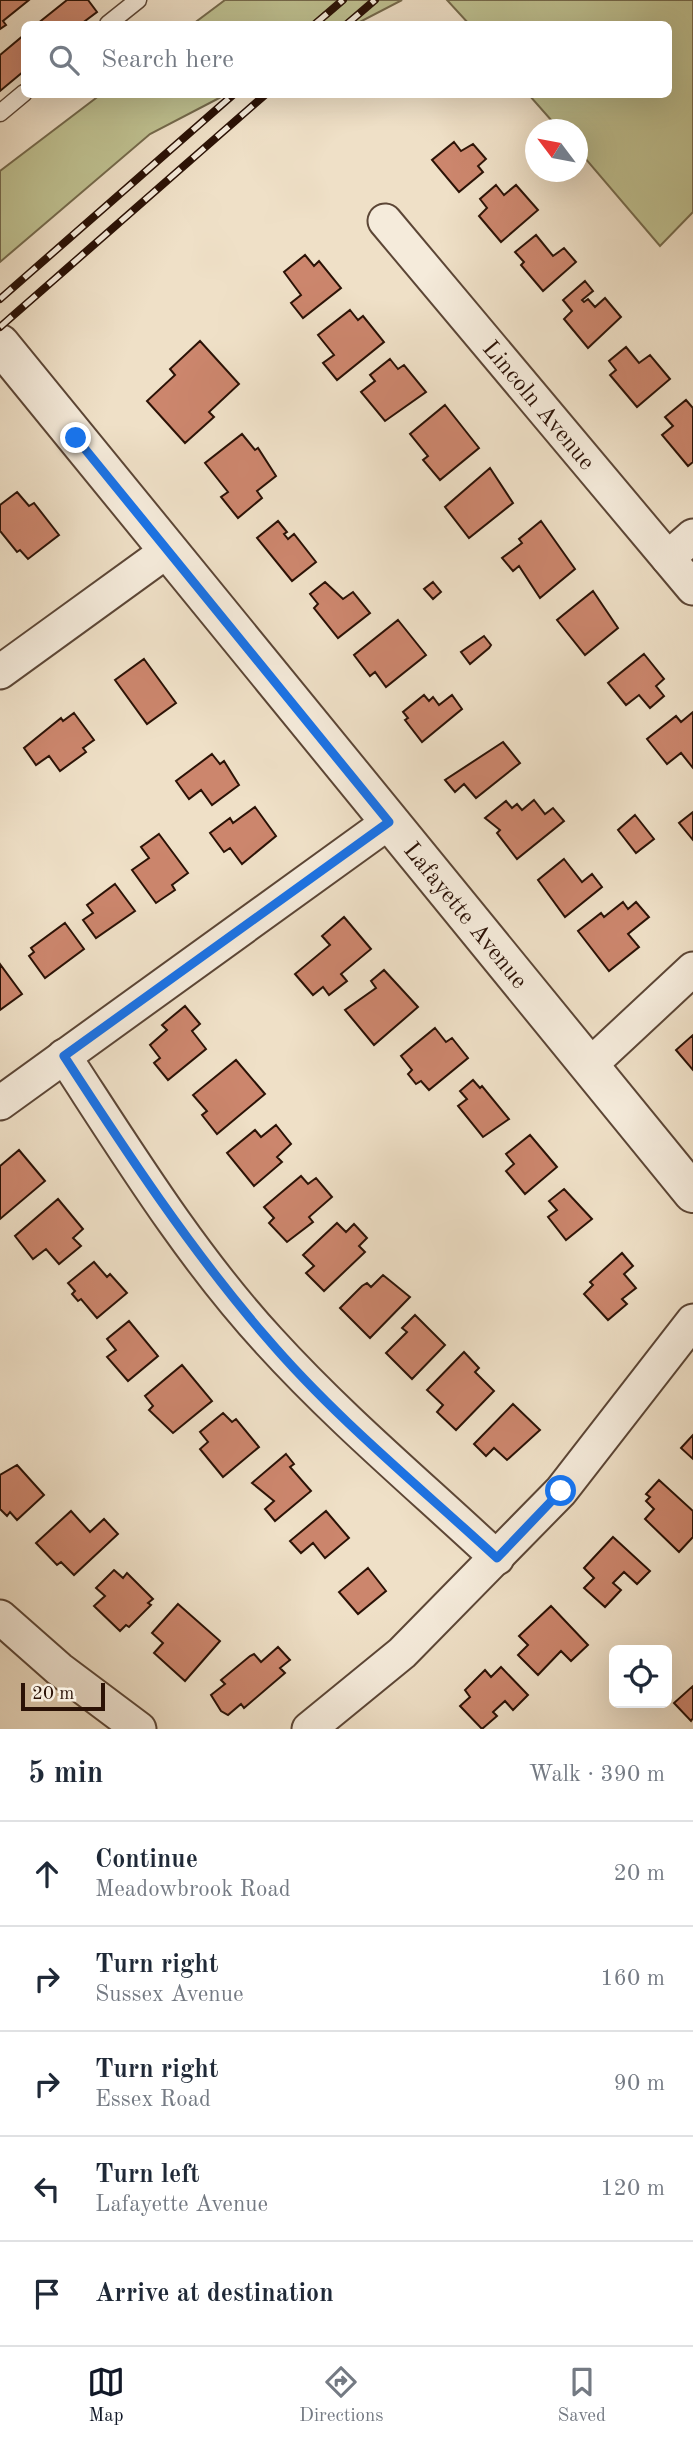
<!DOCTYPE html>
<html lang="en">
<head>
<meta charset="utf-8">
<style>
	:root { --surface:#fff; --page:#f6f6f7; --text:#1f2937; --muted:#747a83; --line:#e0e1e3; --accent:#111827 }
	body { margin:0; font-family:"Old Standard TT",serif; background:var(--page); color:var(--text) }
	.controls { position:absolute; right:21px; bottom:21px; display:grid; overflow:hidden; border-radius:10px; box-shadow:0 7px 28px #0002 }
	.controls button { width:63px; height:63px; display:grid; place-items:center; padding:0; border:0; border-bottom:2px solid var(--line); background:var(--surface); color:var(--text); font:35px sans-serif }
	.compass { position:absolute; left:525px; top:119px; width:63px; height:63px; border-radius:50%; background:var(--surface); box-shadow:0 7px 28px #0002; rotate:302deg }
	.scale { position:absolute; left:21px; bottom:18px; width:84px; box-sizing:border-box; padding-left:7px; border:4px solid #2b1206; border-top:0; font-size:19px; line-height:24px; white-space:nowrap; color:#2b1206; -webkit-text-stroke:5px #f5ebdb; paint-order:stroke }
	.stop { position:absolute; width:21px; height:21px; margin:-16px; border:5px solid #1a73e8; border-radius:50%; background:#fff }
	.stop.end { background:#1a73e8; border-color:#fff; box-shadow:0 2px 7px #0008 }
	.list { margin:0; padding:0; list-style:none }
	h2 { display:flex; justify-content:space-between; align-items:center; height:91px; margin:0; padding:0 28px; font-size:30px }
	h2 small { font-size:23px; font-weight:400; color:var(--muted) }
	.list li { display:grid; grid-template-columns:46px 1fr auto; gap:21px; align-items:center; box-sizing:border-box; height:105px; padding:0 28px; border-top:2px solid var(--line) }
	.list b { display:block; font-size:26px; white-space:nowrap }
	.list p { margin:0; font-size:23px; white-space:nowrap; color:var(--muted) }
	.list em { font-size:23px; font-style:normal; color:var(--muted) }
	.icon { flex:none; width:38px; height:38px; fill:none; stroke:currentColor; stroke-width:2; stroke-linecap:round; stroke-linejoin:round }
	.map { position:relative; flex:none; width:693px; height:1729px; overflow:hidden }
	.search { position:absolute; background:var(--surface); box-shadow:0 7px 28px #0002; left:21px; right:21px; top:21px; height:77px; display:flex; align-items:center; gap:18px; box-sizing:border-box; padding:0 24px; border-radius:10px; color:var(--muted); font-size:26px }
	.sheet { height:616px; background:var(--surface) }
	nav { display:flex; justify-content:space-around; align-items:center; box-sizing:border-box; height:98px; border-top:2px solid var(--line); background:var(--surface); font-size:19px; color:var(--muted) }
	nav a { display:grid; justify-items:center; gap:4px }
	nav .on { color:var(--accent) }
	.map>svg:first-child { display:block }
	.green { fill:#bfc191; stroke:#756a4c; stroke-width:2 }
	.building { fill:#cc866d; stroke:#2b1206; stroke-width:2 }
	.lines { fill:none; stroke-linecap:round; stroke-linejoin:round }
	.service-casing { stroke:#5c4636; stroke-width:19 }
	.minor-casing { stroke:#5c4636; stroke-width:37 }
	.tertiary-casing { stroke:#5c4636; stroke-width:42 }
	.service { stroke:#f5ebdb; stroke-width:16 }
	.minor { stroke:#f5ebdb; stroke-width:33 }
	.tertiary { stroke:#f5ebdb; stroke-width:38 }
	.rail-casing { stroke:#2b1206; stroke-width:8 }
	.rail { stroke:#f5ebdb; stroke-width:5; stroke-dasharray:16; stroke-linecap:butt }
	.route { stroke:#1a73e8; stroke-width:9 }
	.labels { text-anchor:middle; stroke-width:5; stroke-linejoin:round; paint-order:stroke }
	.street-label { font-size:24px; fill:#2b1206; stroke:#f5ebdb }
</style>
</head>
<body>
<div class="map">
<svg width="693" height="1729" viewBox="0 0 693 1729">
	<rect width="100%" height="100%" fill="#efe0c7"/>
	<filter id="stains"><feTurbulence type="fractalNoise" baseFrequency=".00286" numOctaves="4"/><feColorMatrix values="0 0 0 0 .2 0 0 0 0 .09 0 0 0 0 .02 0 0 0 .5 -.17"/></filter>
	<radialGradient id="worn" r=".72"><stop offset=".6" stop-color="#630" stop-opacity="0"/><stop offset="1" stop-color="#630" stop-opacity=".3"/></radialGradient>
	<path class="green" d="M225,0H402L356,24H193Z
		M447,0H693V212L660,246L578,150V130L559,129L529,95L668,94V24H469Z
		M100,95H225L150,134L0,262V171Z"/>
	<path class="building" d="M0,0H29L3,21L6,25L0,29Z
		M67,0H88L97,12L81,24H37Z
		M24,35V71L0,91V55Z
		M454,142L461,151L473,144L486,159L478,166L483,172L459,192L432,160Z
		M496,185L504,195L516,185L538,210L501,242L479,216L487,208L480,199Z
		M536,235L553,256L564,248L576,262L543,291L521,265L524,262L515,252Z
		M305,255L314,266L319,261L341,288L303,318L291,303L301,295L284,272Z
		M585,281L593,291L582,300L584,302L588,299L595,307L605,298L621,317L588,348L564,319L572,311L563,300Z
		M350,310L358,320L363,316L384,342L337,380L323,363L334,355L318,335Z
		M200,341L239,384L209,412L214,417L185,443L147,401L175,375L170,369Z
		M626,347L639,363L650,355L670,379L637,407L610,375L616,370L609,361Z
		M390,359L398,369L404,365L426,392L385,421L361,392L375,381L370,375Z
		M686,400L693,408V462L688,466L662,435L673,426L665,417Z
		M445,405L479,448L440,480L423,460L428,456L410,434Z
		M242,434L255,450L258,448L276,476L257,491L262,498L238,518L221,497L228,492L205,463Z
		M490,468L513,503L469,538L445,507Z
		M17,492L29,506L34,503L59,535L28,559L20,550L17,552L0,531V505Z
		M278,521L287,532L284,534L288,539L294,534L316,562L292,581L257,538Z
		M541,521L575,569L540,598L519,566L513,571L502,558L522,543L519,539Z
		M325,582L343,599L353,592L370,613L338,638L314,608L318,604L310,594Z
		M433,582L441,592L433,599L424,589Z
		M593,591L618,628L585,655L557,620Z
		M398,620L426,655L386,687L375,672L370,676L354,655Z
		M484,636L491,645L489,648L470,664L461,652Z
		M644,654L664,679L656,686L664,696L650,708L639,695L626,705L608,683Z
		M144,659L176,703L147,724L115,680Z
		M424,695L429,701L433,697L439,705L452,695L462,709L422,742L405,720L408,718L403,712Z
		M693,712V768L681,753L667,764L647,739L676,716L681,722Z
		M74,713L94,740L83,748L86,752L60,771L49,756L36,765L24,748L61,718L63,721Z
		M503,742L520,763L476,798L464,784L455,792L445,780Z
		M212,754L220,764L224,761L239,785L212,805L201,790L189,799L176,781Z
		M534,800L545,814L553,808L564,821L517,859L497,833L500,830L485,818L506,801L512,808L517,804L522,810Z
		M255,807L276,836L242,864L230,848L224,852L210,833L230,818L233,823Z
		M693,812V840L679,823Z
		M635,815L654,839L636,853L618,830Z
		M159,834L188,873L172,885L175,890L156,903L132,870L149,858L141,847Z
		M564,859L582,882L592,874L602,887L565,917L538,880Z
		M115,884L135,911L96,938L83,920L93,913L87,905Z
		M623,902L628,909L636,902L649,917L628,934L639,947L609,971L578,931L601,913L604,917Z
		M344,917L371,949L341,974L347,981L329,995L323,987L313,995L295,974L330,945L322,936Z
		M65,923L84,949L45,978L29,956L34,952L31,948Z
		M0,964L22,994L0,1010Z
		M384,970L418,1007L374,1045L345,1010L376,988L371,981Z
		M185,1006L200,1024L192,1031L206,1049L168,1080L154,1063L160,1058L150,1045L167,1030L162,1025Z
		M435,1028L446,1042L452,1038L468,1058L429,1090L421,1081L416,1084L408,1074L412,1070L401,1056Z
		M693,1035V1070L676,1050Z
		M236,1060L265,1094L217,1134L202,1115L207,1111L193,1095Z
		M473,1080L480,1088L482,1086L509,1119L483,1137L458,1106L467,1099L460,1091Z
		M276,1125L291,1144L277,1157L282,1162L254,1186L227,1153L255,1130L261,1137Z
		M530,1135L557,1167L525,1194L506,1171L514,1164L506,1154Z
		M19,1150L45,1181L0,1219V1166Z
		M301,1176L308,1184L316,1178L332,1197L309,1217L313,1222L287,1242L269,1223L274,1218L264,1207Z
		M564,1189L592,1219L566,1240L548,1217L557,1210L549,1201Z
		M58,1199L83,1229L73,1238L81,1246L59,1264L46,1249L33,1259L15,1236Z
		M337,1223L346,1232L354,1224L367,1238L359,1246L365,1252L324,1291L306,1273L314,1266L303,1255Z
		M622,1253L633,1266L624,1274L636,1288L622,1299L627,1304L608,1320L584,1294L593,1285L590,1282Z
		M94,1262L107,1277L110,1274L127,1293L97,1318L81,1299L78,1301L72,1294L75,1291L68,1283Z
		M383,1275L410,1297L370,1338L340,1308L362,1286L367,1283L371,1287Z
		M415,1315L445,1345L412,1379L386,1353L407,1332L402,1328Z
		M129,1321L158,1356L128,1381L107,1357L116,1350L107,1339Z
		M464,1352L479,1368L475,1372L494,1391L456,1430L437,1412L443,1405L427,1390Z
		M182,1365L212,1401L173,1433L149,1410L153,1406L145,1396Z
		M513,1404L540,1430L507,1460L494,1448L486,1456L474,1444Z
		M223,1413L232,1422L236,1419L259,1447L223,1477L200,1449L208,1442L200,1432Z
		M693,1435V1459L681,1448Z
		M286,1454L294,1464L290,1467L311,1491L275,1521L265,1509L274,1501L252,1483Z
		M17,1465L44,1495L17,1520L10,1512L7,1516L0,1509V1475Z
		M659,1480L693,1511V1537L679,1552L645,1519L654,1509L646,1501L650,1497L646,1494Z
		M71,1511L90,1532L104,1519L118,1534L74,1575L61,1562L57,1565L36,1543Z
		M326,1511L349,1538L325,1558L313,1543L301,1553L290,1541Z
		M613,1537L650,1571L637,1584L624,1572L613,1583L621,1590L605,1607L584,1588L594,1578L584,1568Z
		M368,1568L386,1591L358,1614L339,1592Z
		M114,1570L123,1578L127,1573L153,1599L148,1603L151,1605L129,1627L126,1625L120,1631L94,1606L105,1596L96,1588Z
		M178,1604L220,1641L185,1681L154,1653L163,1643L152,1633Z
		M551,1606L588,1645L571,1661L561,1651L538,1675L518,1655L528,1645L519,1636Z
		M278,1647L290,1660L280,1668L285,1673L244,1708L241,1704L228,1715L221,1711L211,1695L225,1684L221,1680L250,1656L254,1654L261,1662Z
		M501,1667L528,1695L513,1710L505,1701L493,1712L497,1716L482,1729L460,1706L470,1697L465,1690L485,1670L491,1677Z
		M693,1686V1718L691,1721L674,1703Z"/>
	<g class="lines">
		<defs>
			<path id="service" d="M108,24L138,0
				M0,113L24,93"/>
			<g id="minor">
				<path id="s1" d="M385,221L693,588"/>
				<path d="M668,558L693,536"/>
				<path d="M0,672L167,551"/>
				<path d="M64,1056C128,1154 190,1255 269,1341C340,1419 420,1486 497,1558"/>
				<path d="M589,1066L693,969"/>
				<path d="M0,1103L389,822"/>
				<path d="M0,1617L59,1669L139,1729"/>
				<path d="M309,1729L402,1653L561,1491L693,1321"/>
			</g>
			<g id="tertiary">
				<path id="s2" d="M0,344L693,1193"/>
			</g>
		</defs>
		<use href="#service" class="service-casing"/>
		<use href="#minor" class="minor-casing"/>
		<use href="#tertiary" class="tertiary-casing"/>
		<use href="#service" class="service"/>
		<use href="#minor" class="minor"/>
		<use href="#tertiary" class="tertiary"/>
		<defs>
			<path id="rail" d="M315,24L343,0
				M347,24L375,0
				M0,299L234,94
				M0,327L266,94"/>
		</defs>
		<use href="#rail" class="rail-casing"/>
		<use href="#rail" class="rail"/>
	</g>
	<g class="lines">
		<path class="route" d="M76,438L389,822L64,1056C127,1153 190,1249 266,1337C335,1418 419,1486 497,1558L561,1491"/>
	</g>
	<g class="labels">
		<g class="street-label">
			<text dy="8" stroke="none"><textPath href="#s1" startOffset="240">Lincoln Avenue</textPath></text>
			<text dy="8" stroke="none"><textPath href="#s2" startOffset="737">Lafayette Avenue</textPath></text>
		</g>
	</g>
	<rect width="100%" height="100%" filter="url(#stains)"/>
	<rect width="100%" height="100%" fill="url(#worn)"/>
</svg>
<div class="controls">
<button><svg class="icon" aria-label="locate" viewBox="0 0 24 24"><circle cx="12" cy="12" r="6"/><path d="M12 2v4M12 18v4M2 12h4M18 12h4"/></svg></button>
</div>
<svg class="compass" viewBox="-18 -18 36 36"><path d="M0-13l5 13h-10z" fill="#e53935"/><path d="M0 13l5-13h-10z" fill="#747a83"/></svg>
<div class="scale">20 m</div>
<div class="stop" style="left:561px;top:1491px"></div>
<div class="stop end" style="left:76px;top:438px"></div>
<div class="search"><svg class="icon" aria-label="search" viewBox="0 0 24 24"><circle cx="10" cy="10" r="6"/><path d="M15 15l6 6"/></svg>Search here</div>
</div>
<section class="sheet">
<h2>5 min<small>Walk · 390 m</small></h2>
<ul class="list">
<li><svg class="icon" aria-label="ahead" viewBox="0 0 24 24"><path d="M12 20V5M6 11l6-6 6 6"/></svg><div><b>Continue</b><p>Meadowbrook Road</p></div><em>20 m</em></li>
<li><svg class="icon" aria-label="right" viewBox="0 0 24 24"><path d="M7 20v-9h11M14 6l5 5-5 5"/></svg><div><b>Turn right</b><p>Sussex Avenue</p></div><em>160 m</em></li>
<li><svg class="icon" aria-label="right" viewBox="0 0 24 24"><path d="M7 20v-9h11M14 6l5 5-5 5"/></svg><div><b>Turn right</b><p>Essex Road</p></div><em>90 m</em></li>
<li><svg class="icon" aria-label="left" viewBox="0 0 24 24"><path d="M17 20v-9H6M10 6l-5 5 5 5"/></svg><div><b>Turn left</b><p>Lafayette Avenue</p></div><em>120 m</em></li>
<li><svg class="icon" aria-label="arrive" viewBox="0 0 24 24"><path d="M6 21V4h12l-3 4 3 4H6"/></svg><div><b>Arrive at destination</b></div></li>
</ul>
</section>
<nav>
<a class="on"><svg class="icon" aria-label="map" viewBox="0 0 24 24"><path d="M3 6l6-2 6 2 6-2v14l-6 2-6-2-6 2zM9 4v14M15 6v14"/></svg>Map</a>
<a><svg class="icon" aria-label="directions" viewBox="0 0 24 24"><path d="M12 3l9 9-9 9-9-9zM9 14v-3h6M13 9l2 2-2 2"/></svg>Directions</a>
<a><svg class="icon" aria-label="saved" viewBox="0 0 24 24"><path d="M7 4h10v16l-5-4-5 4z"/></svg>Saved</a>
</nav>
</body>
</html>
